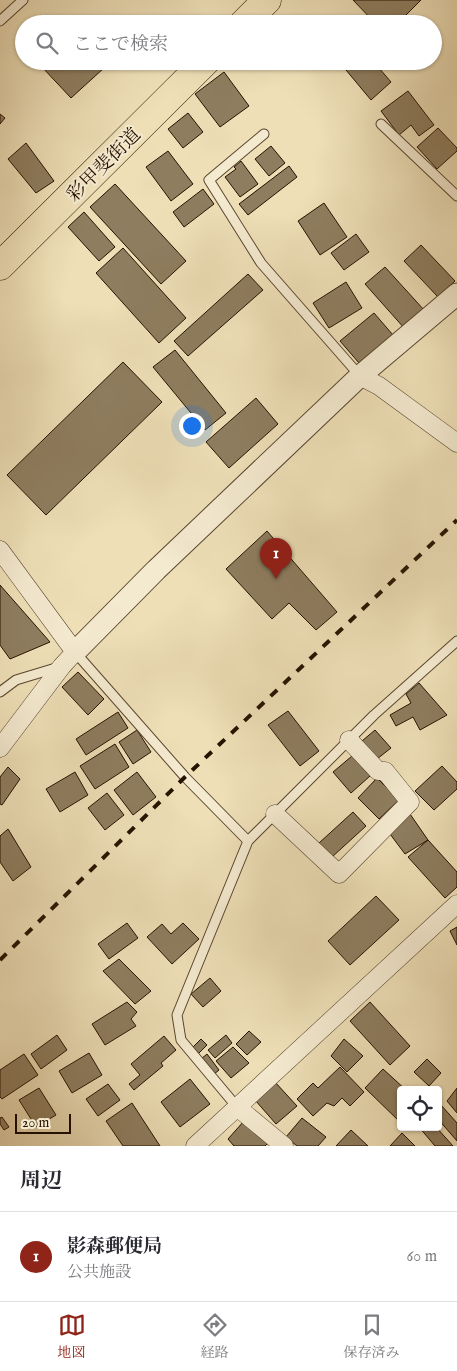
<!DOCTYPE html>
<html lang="ja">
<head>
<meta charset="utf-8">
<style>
	:root { --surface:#fff; --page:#f2f2f3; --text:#2b2b33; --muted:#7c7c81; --line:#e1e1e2; --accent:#8f2418 }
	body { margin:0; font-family:"IM FELL English","Noto Serif JP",serif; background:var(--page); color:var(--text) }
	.controls { position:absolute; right:15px; bottom:15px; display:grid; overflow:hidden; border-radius:5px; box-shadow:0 1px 4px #0004 }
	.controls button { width:45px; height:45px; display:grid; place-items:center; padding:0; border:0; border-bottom:1px solid var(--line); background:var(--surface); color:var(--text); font:25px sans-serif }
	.scale { position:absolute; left:15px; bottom:12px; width:56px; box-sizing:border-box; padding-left:5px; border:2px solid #271200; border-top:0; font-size:14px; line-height:18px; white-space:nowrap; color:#271200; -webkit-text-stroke:4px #f4ead0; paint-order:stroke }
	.you { position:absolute; left:191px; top:425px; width:18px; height:18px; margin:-12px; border:4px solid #fff; border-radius:50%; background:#1a73e8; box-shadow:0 0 0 8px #1a73e833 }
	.badge { display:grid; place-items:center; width:32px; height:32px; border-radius:50%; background:var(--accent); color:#fff; font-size:16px; font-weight:700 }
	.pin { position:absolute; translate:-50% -41px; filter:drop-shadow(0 1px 2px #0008) }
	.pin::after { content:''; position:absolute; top:26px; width:18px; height:15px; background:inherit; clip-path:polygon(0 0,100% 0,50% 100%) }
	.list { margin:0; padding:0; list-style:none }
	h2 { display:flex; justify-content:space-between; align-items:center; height:65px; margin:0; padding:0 20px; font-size:21px }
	h2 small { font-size:16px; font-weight:400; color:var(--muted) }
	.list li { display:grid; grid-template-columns:32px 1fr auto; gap:15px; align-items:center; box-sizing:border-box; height:90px; padding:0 20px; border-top:1px solid var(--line) }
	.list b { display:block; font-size:19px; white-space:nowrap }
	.list p { margin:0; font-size:16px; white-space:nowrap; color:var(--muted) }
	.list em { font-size:16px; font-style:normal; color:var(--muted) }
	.icon { flex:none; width:28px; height:28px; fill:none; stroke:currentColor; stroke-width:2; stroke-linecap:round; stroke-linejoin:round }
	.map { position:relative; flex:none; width:457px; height:1146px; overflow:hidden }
	.search { position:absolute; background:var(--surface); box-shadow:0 1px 4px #0004; left:15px; right:15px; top:15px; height:55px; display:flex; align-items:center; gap:12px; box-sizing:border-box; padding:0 18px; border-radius:28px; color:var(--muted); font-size:19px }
	.sheet { height:155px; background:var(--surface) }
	nav { display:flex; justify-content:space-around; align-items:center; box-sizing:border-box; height:70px; border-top:1px solid var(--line); background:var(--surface); font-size:14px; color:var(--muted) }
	nav a { display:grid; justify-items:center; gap:2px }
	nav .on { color:var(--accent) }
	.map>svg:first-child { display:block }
	.building { fill:#8e7d5f; stroke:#271200 }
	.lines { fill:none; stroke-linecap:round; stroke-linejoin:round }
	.service-casing { stroke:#59452e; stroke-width:11 }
	.minor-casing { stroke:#59452e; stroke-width:19 }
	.tertiary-casing { stroke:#59452e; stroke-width:23 }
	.trunk-casing { stroke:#271200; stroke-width:29 }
	.service { stroke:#f4ead0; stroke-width:9 }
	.minor { stroke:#f4ead0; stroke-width:18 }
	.tertiary { stroke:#f4ead0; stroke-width:21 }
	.trunk { stroke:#eedfb7; stroke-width:28 }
	.rail { stroke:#271200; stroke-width:4; stroke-dasharray:9 9; stroke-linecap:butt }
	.labels { text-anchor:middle; stroke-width:4; stroke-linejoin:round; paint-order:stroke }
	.street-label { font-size:19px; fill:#271200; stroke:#f4ead0 }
</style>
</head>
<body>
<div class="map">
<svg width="457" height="1146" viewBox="0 0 457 1146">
	<rect width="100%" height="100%" fill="#eedfb7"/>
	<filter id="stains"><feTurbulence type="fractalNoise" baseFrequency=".004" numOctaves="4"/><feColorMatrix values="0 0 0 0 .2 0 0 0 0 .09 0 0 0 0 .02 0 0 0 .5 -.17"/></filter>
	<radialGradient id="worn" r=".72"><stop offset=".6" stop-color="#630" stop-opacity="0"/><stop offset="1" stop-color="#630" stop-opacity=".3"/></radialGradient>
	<path class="building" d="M353,0H421L397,24H376Z
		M49,61H98L104,68L71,98L42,67Z
		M356,61H373L391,82L371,100L346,70Z
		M224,72L249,106L220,127L195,94Z
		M408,91L434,125L419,136L411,125L399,135L381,111Z
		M188,113L203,132L183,148L168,129Z
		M0,114L5,118L0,124Z
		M438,128L457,148V151L437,169L417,147Z
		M26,143L54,181L36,193L8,159Z
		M271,146L285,163L269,176L255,159Z
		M168,151L193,184L171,201L146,167Z
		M241,161L258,184L240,197L225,177L236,169L234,167Z
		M289,166L297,177L248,215L239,204Z
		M115,184L186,261L161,284L90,207Z
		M203,189L214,204L184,227L173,212Z
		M324,203L347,237L320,255L298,221Z
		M84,212L115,247L99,261L68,227Z
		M356,234L369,252L344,270L331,253Z
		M421,245L455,281L438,297L404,261Z
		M123,248L186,318L159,343L96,273Z
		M385,267L425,311L405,329L365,284Z
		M248,274L263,290L188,356L174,341Z
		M346,282L362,308L329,328L313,303Z
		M374,313L393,335L359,363L340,341Z
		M175,350L226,413L205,430L153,367Z
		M123,362L162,402L46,515L7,475Z
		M256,398L278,424L229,468L206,442Z
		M267,531L337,612L316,630L289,603L272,619L226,569Z
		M0,585L50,642L10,659L0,645Z
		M78,672L104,699L88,715L62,687Z
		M419,683L447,715L420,730L413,717L396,726L390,715L411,703L406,694Z
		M288,711L319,751L300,766L268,725Z
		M118,712L128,728L86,755L76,739Z
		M137,730L151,752L133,764L119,742Z
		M375,730L391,748L377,759L362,741Z
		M115,744L129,767L95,789L80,766Z
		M352,756L370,776L351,793L333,772Z
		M442,766L457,782V789L434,810L415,791Z
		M8,767L20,779L2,805L0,804V777Z
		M75,772L88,795L60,812L46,789Z
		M137,772L156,797L133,815L114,790Z
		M377,778L399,800L379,819L358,798Z
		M107,793L124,815L105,830L88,808Z
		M353,812L366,826L332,857L319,843Z
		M410,814L428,840L405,854L387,830Z
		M8,829L31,867L13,881L0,862V836Z
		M428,840L457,872V887L445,898L408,857Z
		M376,896L399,920L350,965L328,941Z
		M127,923L138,938L109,959L98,944Z
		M183,923L199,939L172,964L147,937L162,924L171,934Z
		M457,927V945L450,931Z
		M119,959L151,991L135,1004L103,971Z
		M210,978L221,991L203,1007L191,994Z
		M127,1002L137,1012L131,1019L136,1026L105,1045L92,1024Z
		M370,1002L410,1046L390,1065L350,1021Z
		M249,1031L261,1042L247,1055L236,1044Z
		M57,1035L67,1050L41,1069L31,1054Z
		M226,1035L232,1043L215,1058L208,1050Z
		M164,1036L176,1050L161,1063L163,1066L134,1090L129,1084L140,1075L131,1064Z
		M201,1039L207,1045L198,1054L192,1048Z
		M344,1039L363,1056L347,1072L331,1056Z
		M233,1047L249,1063L231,1078L216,1061Z
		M89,1053L102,1075L72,1093L59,1071Z
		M24,1054L38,1075L2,1099L0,1097V1070Z
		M207,1054L219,1070L213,1075L201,1059Z
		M427,1059L441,1073L429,1086L414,1072Z
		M340,1067L364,1092L350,1106L342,1098L334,1106L327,1103L313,1116L297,1099L313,1083L318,1088Z
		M383,1069L406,1090H401V1123L365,1088Z
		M190,1079L210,1104L180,1127L161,1102Z
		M275,1082L297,1106L276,1124L255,1100Z
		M108,1084L120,1100L98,1116L86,1099Z
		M39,1088L56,1115L36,1127L19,1100Z
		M457,1088V1113L447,1101Z
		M132,1103L160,1146H123L106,1121Z
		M441,1105L457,1123V1141L438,1119V1108Z
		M2,1117L9,1127L4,1130L0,1124V1118Z
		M302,1118L326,1137L318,1146H297L286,1137Z
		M244,1121L269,1142L265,1146H234L228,1139Z
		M419,1127H436L453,1146H435Z
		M351,1130L368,1146H336Z
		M402,1133L415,1146H390Z"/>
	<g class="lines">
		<defs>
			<path id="service" d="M0,21L23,0
				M381,124L457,196
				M264,134L209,180L261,263L360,376
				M75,652L185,777L248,841
				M0,692L16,680L59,667
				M237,1107L181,1040L177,1015L248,841L374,715L457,641"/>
			<path id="minor" d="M360,376L379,386L457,443
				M0,550L75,652L62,666L0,748
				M275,814L339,874L410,802L385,771H378L349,740
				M237,1107L284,1146
				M195,1146L457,904"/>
			<path id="tertiary" d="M75,652L156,570L360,376L457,294"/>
			<path id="trunk" d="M243,24L267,0
				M0,266L206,61"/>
		</defs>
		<use href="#service" class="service-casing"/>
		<use href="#minor" class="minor-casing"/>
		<use href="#tertiary" class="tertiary-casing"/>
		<use href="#trunk" class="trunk-casing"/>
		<use href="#service" class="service"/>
		<use href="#minor" class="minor"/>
		<use href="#tertiary" class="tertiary"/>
		<use href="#trunk" class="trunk"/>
		<path class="rail" d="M0,960L185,777L457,520"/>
	</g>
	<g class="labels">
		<g class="street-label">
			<text transform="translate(103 164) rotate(-45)" y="7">彩甲斐街道</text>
		</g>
	</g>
	<rect width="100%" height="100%" filter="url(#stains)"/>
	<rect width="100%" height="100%" fill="url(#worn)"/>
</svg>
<div class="controls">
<button><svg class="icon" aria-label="locate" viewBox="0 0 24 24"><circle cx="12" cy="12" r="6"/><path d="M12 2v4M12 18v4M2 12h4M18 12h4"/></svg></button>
</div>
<div class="scale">20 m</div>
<div class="you"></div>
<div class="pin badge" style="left:276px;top:579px">1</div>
<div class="search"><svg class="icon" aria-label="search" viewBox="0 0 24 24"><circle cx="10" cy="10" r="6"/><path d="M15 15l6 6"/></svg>ここで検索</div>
</div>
<section class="sheet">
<h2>周辺<small></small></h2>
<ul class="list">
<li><span class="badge">1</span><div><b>影森郵便局</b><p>公共施設</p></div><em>60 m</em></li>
</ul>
</section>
<nav>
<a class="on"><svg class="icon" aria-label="map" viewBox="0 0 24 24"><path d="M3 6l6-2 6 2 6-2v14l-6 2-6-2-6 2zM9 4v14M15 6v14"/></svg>地図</a>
<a><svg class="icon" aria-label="directions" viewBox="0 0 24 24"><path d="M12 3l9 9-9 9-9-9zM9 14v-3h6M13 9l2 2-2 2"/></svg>経路</a>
<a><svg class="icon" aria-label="saved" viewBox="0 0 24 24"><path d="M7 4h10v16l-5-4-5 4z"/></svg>保存済み</a>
</nav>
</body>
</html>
